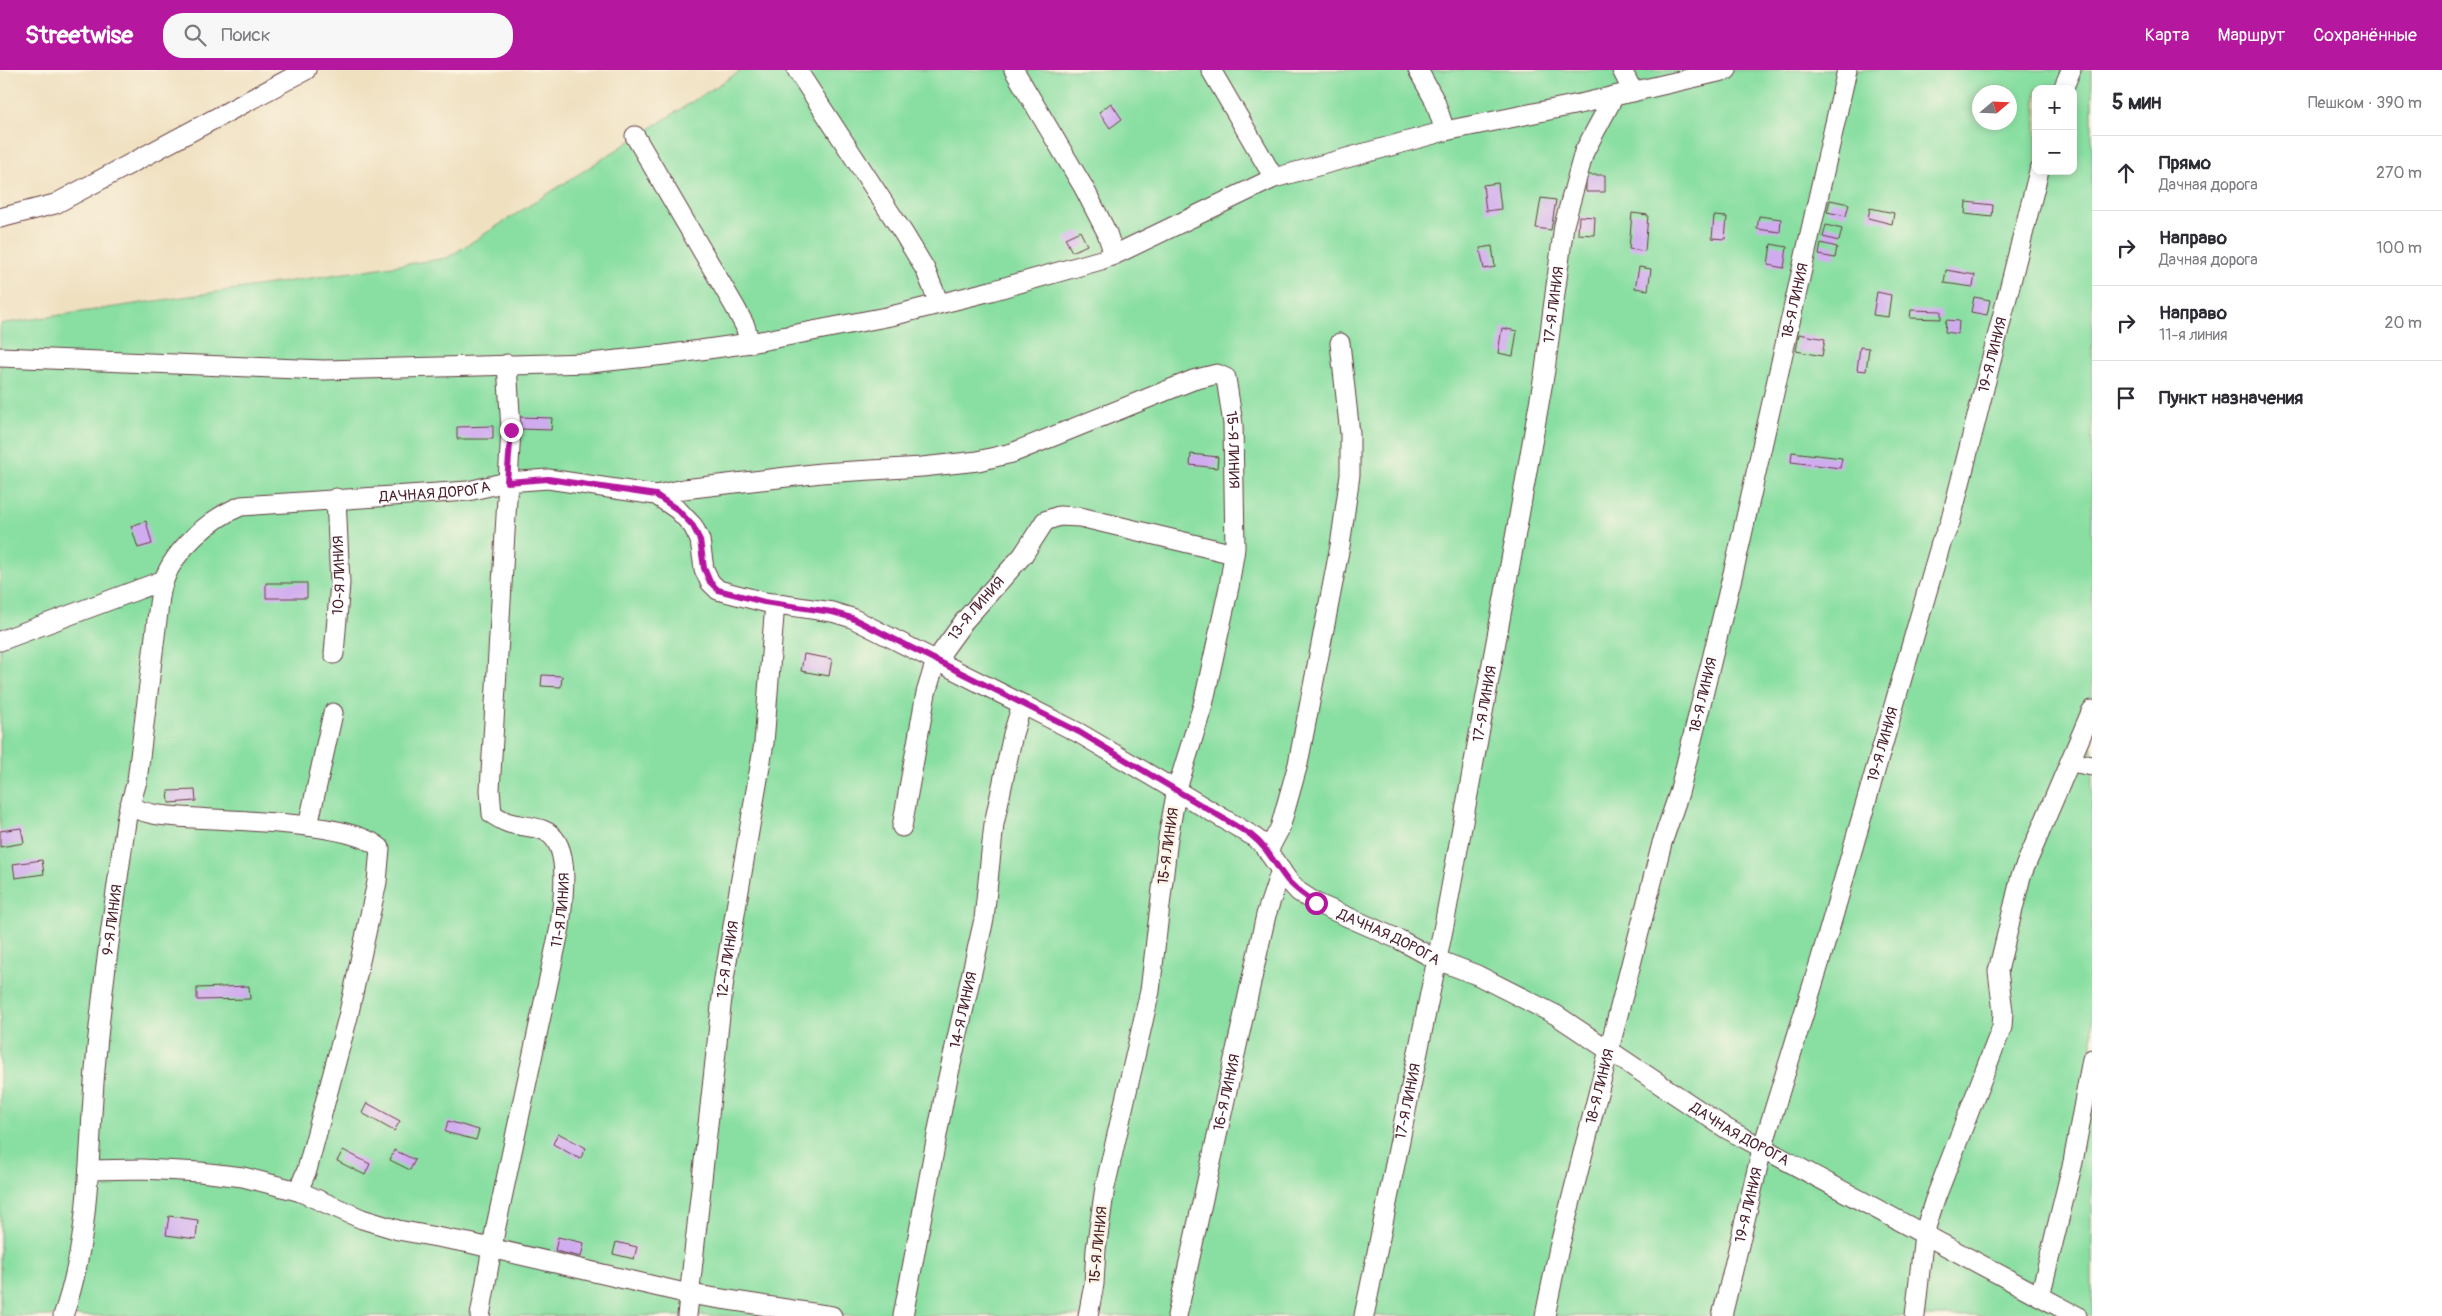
<!DOCTYPE html>
<html lang="ru">
<head>
<meta charset="utf-8">
<style>
	:root { --surface:#fff; --page:#f7f7f7; --text:#2b2b33; --muted:#7c7c81; --line:#e1e1e2; --accent:#b5179e }
	body { margin:0; font-family:Pangolin,sans-serif; background:var(--page); color:var(--text) }
	.controls { position:absolute; right:15px; top:15px; display:grid; overflow:hidden; border-radius:10px; box-shadow:0 2px 8px #0003 }
	.controls button { width:45px; height:45px; display:grid; place-items:center; padding:0; border:0; border-bottom:1px solid var(--line); background:var(--surface); color:var(--text); font:25px sans-serif }
	.compass { position:absolute; left:1972px; top:15px; width:45px; height:45px; border-radius:50%; background:var(--surface); box-shadow:0 2px 8px #0003; rotate:71deg }
	.stop { position:absolute; width:15px; height:15px; margin:-11px; border:4px solid #b5179e; border-radius:50%; background:#fff }
	.stop.end { background:#b5179e; border-color:#fff; box-shadow:0 1px 5px #0008 }
	.list { margin:0; padding:0; list-style:none }
	h2 { display:flex; justify-content:space-between; align-items:center; height:65px; margin:0; padding:0 20px; font-size:21px }
	h2 small { font-size:16px; font-weight:400; color:var(--muted) }
	.list li { display:grid; grid-template-columns:32px 1fr auto; gap:15px; align-items:center; box-sizing:border-box; height:75px; padding:0 20px; border-top:1px solid var(--line) }
	.list b { display:block; font-size:19px; white-space:nowrap }
	.list p { margin:0; font-size:16px; white-space:nowrap; color:var(--muted) }
	.list em { font-size:16px; font-style:normal; color:var(--muted) }
	.icon { flex:none; width:28px; height:28px; fill:none; stroke:currentColor; stroke-width:2; stroke-linecap:round; stroke-linejoin:round }
	.map { position:relative; flex:none; width:2092px; height:1246px; overflow:hidden }
	header { display:flex; align-items:center; gap:30px; box-sizing:border-box; height:70px; padding:0 25px; background:var(--accent); color:#fff }
	header strong { font-size:24px }
	nav { display:flex; gap:28px; margin-inline-start:auto; font-size:18px }
	.search { width:350px; height:45px; background:var(--page); display:flex; align-items:center; gap:12px; box-sizing:border-box; padding:0 18px; border-radius:20px; color:var(--muted); font-size:19px }
	main { display:flex }
	aside { flex:1; background:var(--surface) }
	.map>svg:first-child { display:block }
	.green { fill:#89dfa2; stroke:#6a7f66; fill-rule:evenodd }
	.building { fill:#d0abef }
	.lines { fill:none; stroke-linecap:round; stroke-linejoin:round }
	.minor-casing { stroke:#633c41; stroke-width:21 }
	.minor { stroke:#fff; stroke-width:19 }
	.route { stroke:#b5179e; stroke-width:6 }
	.labels { text-anchor:middle; stroke-width:5; stroke-linejoin:round; paint-order:stroke }
	.street-label { font-size:15px; fill:#4a1f2b; stroke:#fcf5e5 }
</style>
</head>
<body>
<header>
<strong>Streetwise</strong>
<div class="search"><svg class="icon" aria-label="search" viewBox="0 0 24 24"><circle cx="10" cy="10" r="6"/><path d="M15 15l6 6"/></svg>Поиск</div>
<nav><a>Карта</a><a>Маршрут</a><a>Сохранённые</a></nav>
</header>
<main>
<div class="map">
<svg width="2092" height="1246" viewBox="0 0 2092 1246">
	<rect width="100%" height="100%" fill="#fcf5e5"/>
	<filter id="ink" filterUnits="userSpaceOnUse"><feTurbulence type="fractalNoise" baseFrequency=".02" numOctaves="2"/><feDisplacementMap in="SourceGraphic" scale="10" xChannelSelector="R" yChannelSelector="G"/><feConvolveMatrix kernelMatrix="1 2 1 2 8 2 1 2 1" color-interpolation-filters="sRGB"/></filter>
	<filter id="wash" filterUnits="userSpaceOnUse"><feTurbulence type="fractalNoise" baseFrequency=".0096" numOctaves="4" result="noise"/><feDisplacementMap in="SourceGraphic" scale="20" xChannelSelector="R" yChannelSelector="G"/><feGaussianBlur stdDeviation="1.12" result="paint"/><feColorMatrix in="noise" values="0 0 0 0 0 0 0 0 0 0 0 0 0 0 0 0 0 1.4 0 .05"/><feComposite in="paint" operator="in"/></filter>
	<g filter="url(#wash)">
		<rect width="100%" height="100%" fill="#efe0c0"/>
		<path class="green" d="M742,0H2092V1246H0V254L447,188ZM2036,19H2073V101H2036ZM1980,22H2010V52H1980Z"/>
		<g id="blocks">
			<path class="building" d="M1111,33L1122,49L1110,58L1099,42Z
				M1586,105H1605V122H1586Z
				M1498,113L1501,139L1486,141L1483,115Z
				M1541,128L1556,130L1551,160L1536,158Z
				M1830,130L1849,134L1846,146L1827,142Z
				M1966,132L1993,135L1992,147L1965,144Z
				M1870,138L1894,143L1892,154L1868,148Z
				M1632,143L1648,145L1645,181L1629,179Z
				M1579,146L1595,147L1594,165L1578,164Z
				M1714,146L1727,147L1725,169L1712,168Z
				M1759,146L1781,149L1780,162L1757,159Z
				M1826,155L1842,159L1839,171L1823,167Z
				M1080,161L1087,175L1072,182L1065,168Z
				M1821,173L1837,177L1835,188L1819,185Z
				M1771,174L1787,177L1784,198L1768,195Z
				M1492,176L1495,197L1484,199L1480,178Z
				M1639,197L1651,199L1648,220L1635,218Z
				M1946,200L1975,205L1973,217L1944,213Z
				M1877,222L1891,225L1888,247L1873,245Z
				M1974,227L1990,230L1987,245L1971,242Z
				M1911,240L1941,241V249L1910,248Z
				M1946,250L1959,251L1958,264L1945,262Z
				M1502,258L1517,261L1513,286L1498,283Z
				M1799,264L1825,269L1822,286L1796,281Z
				M1860,277L1869,278L1866,301L1857,300Z
				M520,347L552,348L551,360L519,359Z
				M493,356V369H457V357Z
				M1792,382L1842,388L1840,398L1791,392Z
				M1191,384L1218,387L1217,398L1190,395Z
				M146,451L152,474L138,478L131,456Z
				M266,513H307V528H266Z
				M804,584L832,589L829,606L801,601Z
				M542,605L562,606L561,617L541,616Z
				M195,720L196,731L169,733L168,721Z
				M21,758L24,773L0,777V761Z
				M42,790L44,804L15,808L13,794Z
				M249,916L250,929L197,930V918Z
				M367,1033L400,1051L394,1061L362,1043Z
				M448,1051L479,1060L476,1070L445,1062Z
				M558,1063L586,1078L580,1089L553,1074Z
				M343,1080L370,1094L365,1105L337,1091Z
				M394,1080L415,1090L410,1100L390,1090Z
				M169,1146L198,1150L196,1169L166,1165Z
				M558,1167L584,1173L581,1187L555,1181Z
				M616,1172L637,1177L634,1189L613,1184Z"/>
		</g>
	</g>
	<g filter="url(#ink)">
		<use href="#blocks" fill-opacity="0" stroke="#633c41" stroke-width="1"/>
		<g class="lines">
			<defs>
				<g id="minor">
					<path d="M797,0L904,164L925,199L939,233"/>
					<path d="M1014,0L1084,118L1107,163L1114,185"/>
					<path d="M1211,0L1274,108"/>
					<path d="M1418,0L1435,31L1445,61"/>
					<path d="M1622,0L1633,22"/>
					<path d="M2063,19L2071,0"/>
					<path d="M635,66L735,237L745,256L750,273"/>
					<path d="M0,148L55,134L306,0"/>
					<path d="M0,287L324,300L590,293L665,285L750,273L891,246L991,221L1101,190L1114,185L1274,108L1445,61L1584,33L1727,0"/>
					<path id="s1" d="M656,425L684,419L821,403L922,397L978,391L1012,383L1193,310L1217,304L1226,308L1233,354L1235,478L1229,517L1203,635L1177,719L1168,768L1150,921L1105,1117L1096,1179L1094,1214L1088,1246"/>
					<path d="M0,571L164,510"/>
					<path id="s2" d="M334,584L340,513L336,428"/>
					<path d="M2071,692L2092,696"/>
					<path d="M129,737C139,740 149,744 159,745C208,752 348,748 380,778L377,812L348,947L307,1100L298,1121"/>
					<path d="M308,756L333,643"/>
					<path id="s3" d="M902,757L926,623L936,590L965,550L1023,485L1045,451L1059,446L1080,447L1234,484"/>
					<path d="M1268,781L1280,758L1298,694L1340,476L1350,405V364L1340,273"/>
					<path d="M89,1100L142,1099L200,1102L243,1107L298,1121L362,1149L398,1160L469,1173L689,1224L832,1246"/>
					<path d="M2040,1226L2073,1092L2092,989"/>
					<path id="s4" d="M63,1246C91,1167 88,1082 95,1000C102,915 115,829 127,745L137,711L159,534C160,526 161,518 164,510C175,479 211,448 241,436L468,421L507,412L548,409L656,425L678,440L693,456L700,470L704,499L710,512L718,520L764,532L832,542L852,548L1079,663L1251,765L1262,773L1287,809L1299,822L1316,833L1400,870L1435,889L1477,905L1556,945L1727,1059L2077,1246"/>
					<path id="s5" d="M480,1246L495,1161L560,857C562,832 574,772 543,760C532,756 520,756 509,753C503,751 497,747 492,744L490,720L511,360L507,294"/>
					<path id="s6" d="M687,1246L724,909L764,673L775,533"/>
					<path id="s7" d="M903,1246L947,1012L984,849L994,754L1013,664L1022,634"/>
					<path id="s8" d="M1177,1246L1266,845L1281,800"/>
					<path id="s9" d="M1364,1246L1445,850L1519,446L1545,300L1564,155L1584,82L1614,26"/>
					<path id="s10" d="M1545,1246L1559,1178L1609,980L1662,773L1679,723L1737,487L1847,0"/>
					<path id="s11" d="M1722,1246L1762,1079L1821,888L1941,473L1950,453L2039,101"/>
					<path d="M1915,1246L1924,1164L1934,1132L2002,957L2003,942L1998,901L2021,806L2092,640"/>
				</g>
			</defs>
			<use href="#minor" class="minor-casing"/>
			<use href="#minor" class="minor"/>
		</g>
	</g>
	<g class="lines" filter="url(#ink)">
		<path class="route" d="M511,360L507,412L548,409L656,425L678,440L693,456L700,470L704,498L710,512L718,520L764,532L832,542L852,548L1079,662L1251,765C1268,778 1275,795 1288,811C1297,820 1306,827 1316,833"/>
	</g>
	<g class="labels">
		<g class="street-label">
			<text dy="5" stroke="none"><textPath href="#s10" startOffset="1046">18-Я ЛИНИЯ</textPath></text>
			<text dy="5" stroke="none"><textPath href="#s9" startOffset="1029">17-Я ЛИНИЯ</textPath></text>
			<text dy="5" stroke="none"><textPath href="#s11" startOffset="999">19-Я ЛИНИЯ</textPath></text>
			<text dy="5" stroke="none"><textPath href="#s1" startOffset="661">15-Я ЛИНИЯ</textPath></text>
			<text dy="5" stroke="none"><textPath href="#s4" startOffset="1048">ДАЧНАЯ ДОРОГА</textPath></text>
			<text dy="5" stroke="none"><textPath href="#s2" startOffset="79">10-Я ЛИНИЯ</textPath></text>
			<text dy="5" stroke="none"><textPath href="#s3" startOffset="236">13-Я ЛИНИЯ</textPath></text>
			<text dy="5" stroke="none"><textPath href="#s10" startOffset="641">18-Я ЛИНИЯ</textPath></text>
			<text dy="5" stroke="none"><textPath href="#s9" startOffset="624">17-Я ЛИНИЯ</textPath></text>
			<text dy="5" stroke="none"><textPath href="#s11" startOffset="594">19-Я ЛИНИЯ</textPath></text>
			<text transform="translate(1168 776) rotate(-82)" y="5">15-Я ЛИНИЯ</text>
			<text dy="5" stroke="none"><textPath href="#s5" startOffset="414">11-Я ЛИНИЯ</textPath></text>
			<text dy="5" stroke="none"><textPath href="#s4" startOffset="400">9-Я ЛИНИЯ</textPath></text>
			<text dy="5" stroke="none"><textPath href="#s4" startOffset="2158">ДАЧНАЯ ДОРОГА</textPath></text>
			<text dy="5" stroke="none"><textPath href="#s6" startOffset="359">12-Я ЛИНИЯ</textPath></text>
			<text dy="5" stroke="none"><textPath href="#s7" startOffset="312">14-Я ЛИНИЯ</textPath></text>
			<text dy="5" stroke="none"><textPath href="#s10" startOffset="236">18-Я ЛИНИЯ</textPath></text>
			<text dy="5" stroke="none"><textPath href="#s8" startOffset="229">16-Я ЛИНИЯ</textPath></text>
			<text dy="5" stroke="none"><textPath href="#s9" startOffset="219">17-Я ЛИНИЯ</textPath></text>
			<text dy="5" stroke="none"><textPath href="#s4" startOffset="2562">ДАЧНАЯ ДОРОГА</textPath></text>
			<text dy="5" stroke="none"><textPath href="#s11" startOffset="114">19-Я ЛИНИЯ</textPath></text>
			<text transform="translate(1098 1175) rotate(-84)" y="5">15-Я ЛИНИЯ</text>
		</g>
	</g>
</svg>
<div class="controls">
<button>+</button>
<button>−</button>
</div>
<svg class="compass" viewBox="-18 -18 36 36"><path d="M0-13l5 13h-10z" fill="#e53935"/><path d="M0 13l5-13h-10z" fill="#7c7c81"/></svg>
<div class="stop" style="left:1316px;top:833px"></div>
<div class="stop end" style="left:511px;top:360px"></div>
</div>
<aside>
<h2>5 мин<small>Пешком · 390 m</small></h2>
<ul class="list">
<li><svg class="icon" aria-label="ahead" viewBox="0 0 24 24"><path d="M12 20V5M6 11l6-6 6 6"/></svg><div><b>Прямо</b><p>Дачная дорога</p></div><em>270 m</em></li>
<li><svg class="icon" aria-label="right" viewBox="0 0 24 24"><path d="M7 20v-9h11M14 6l5 5-5 5"/></svg><div><b>Направо</b><p>Дачная дорога</p></div><em>100 m</em></li>
<li><svg class="icon" aria-label="right" viewBox="0 0 24 24"><path d="M7 20v-9h11M14 6l5 5-5 5"/></svg><div><b>Направо</b><p>11-я линия</p></div><em>20 m</em></li>
<li><svg class="icon" aria-label="arrive" viewBox="0 0 24 24"><path d="M6 21V4h12l-3 4 3 4H6"/></svg><div><b>Пункт назначения</b></div></li>
</ul>
</aside>
</main>
</body>
</html>
